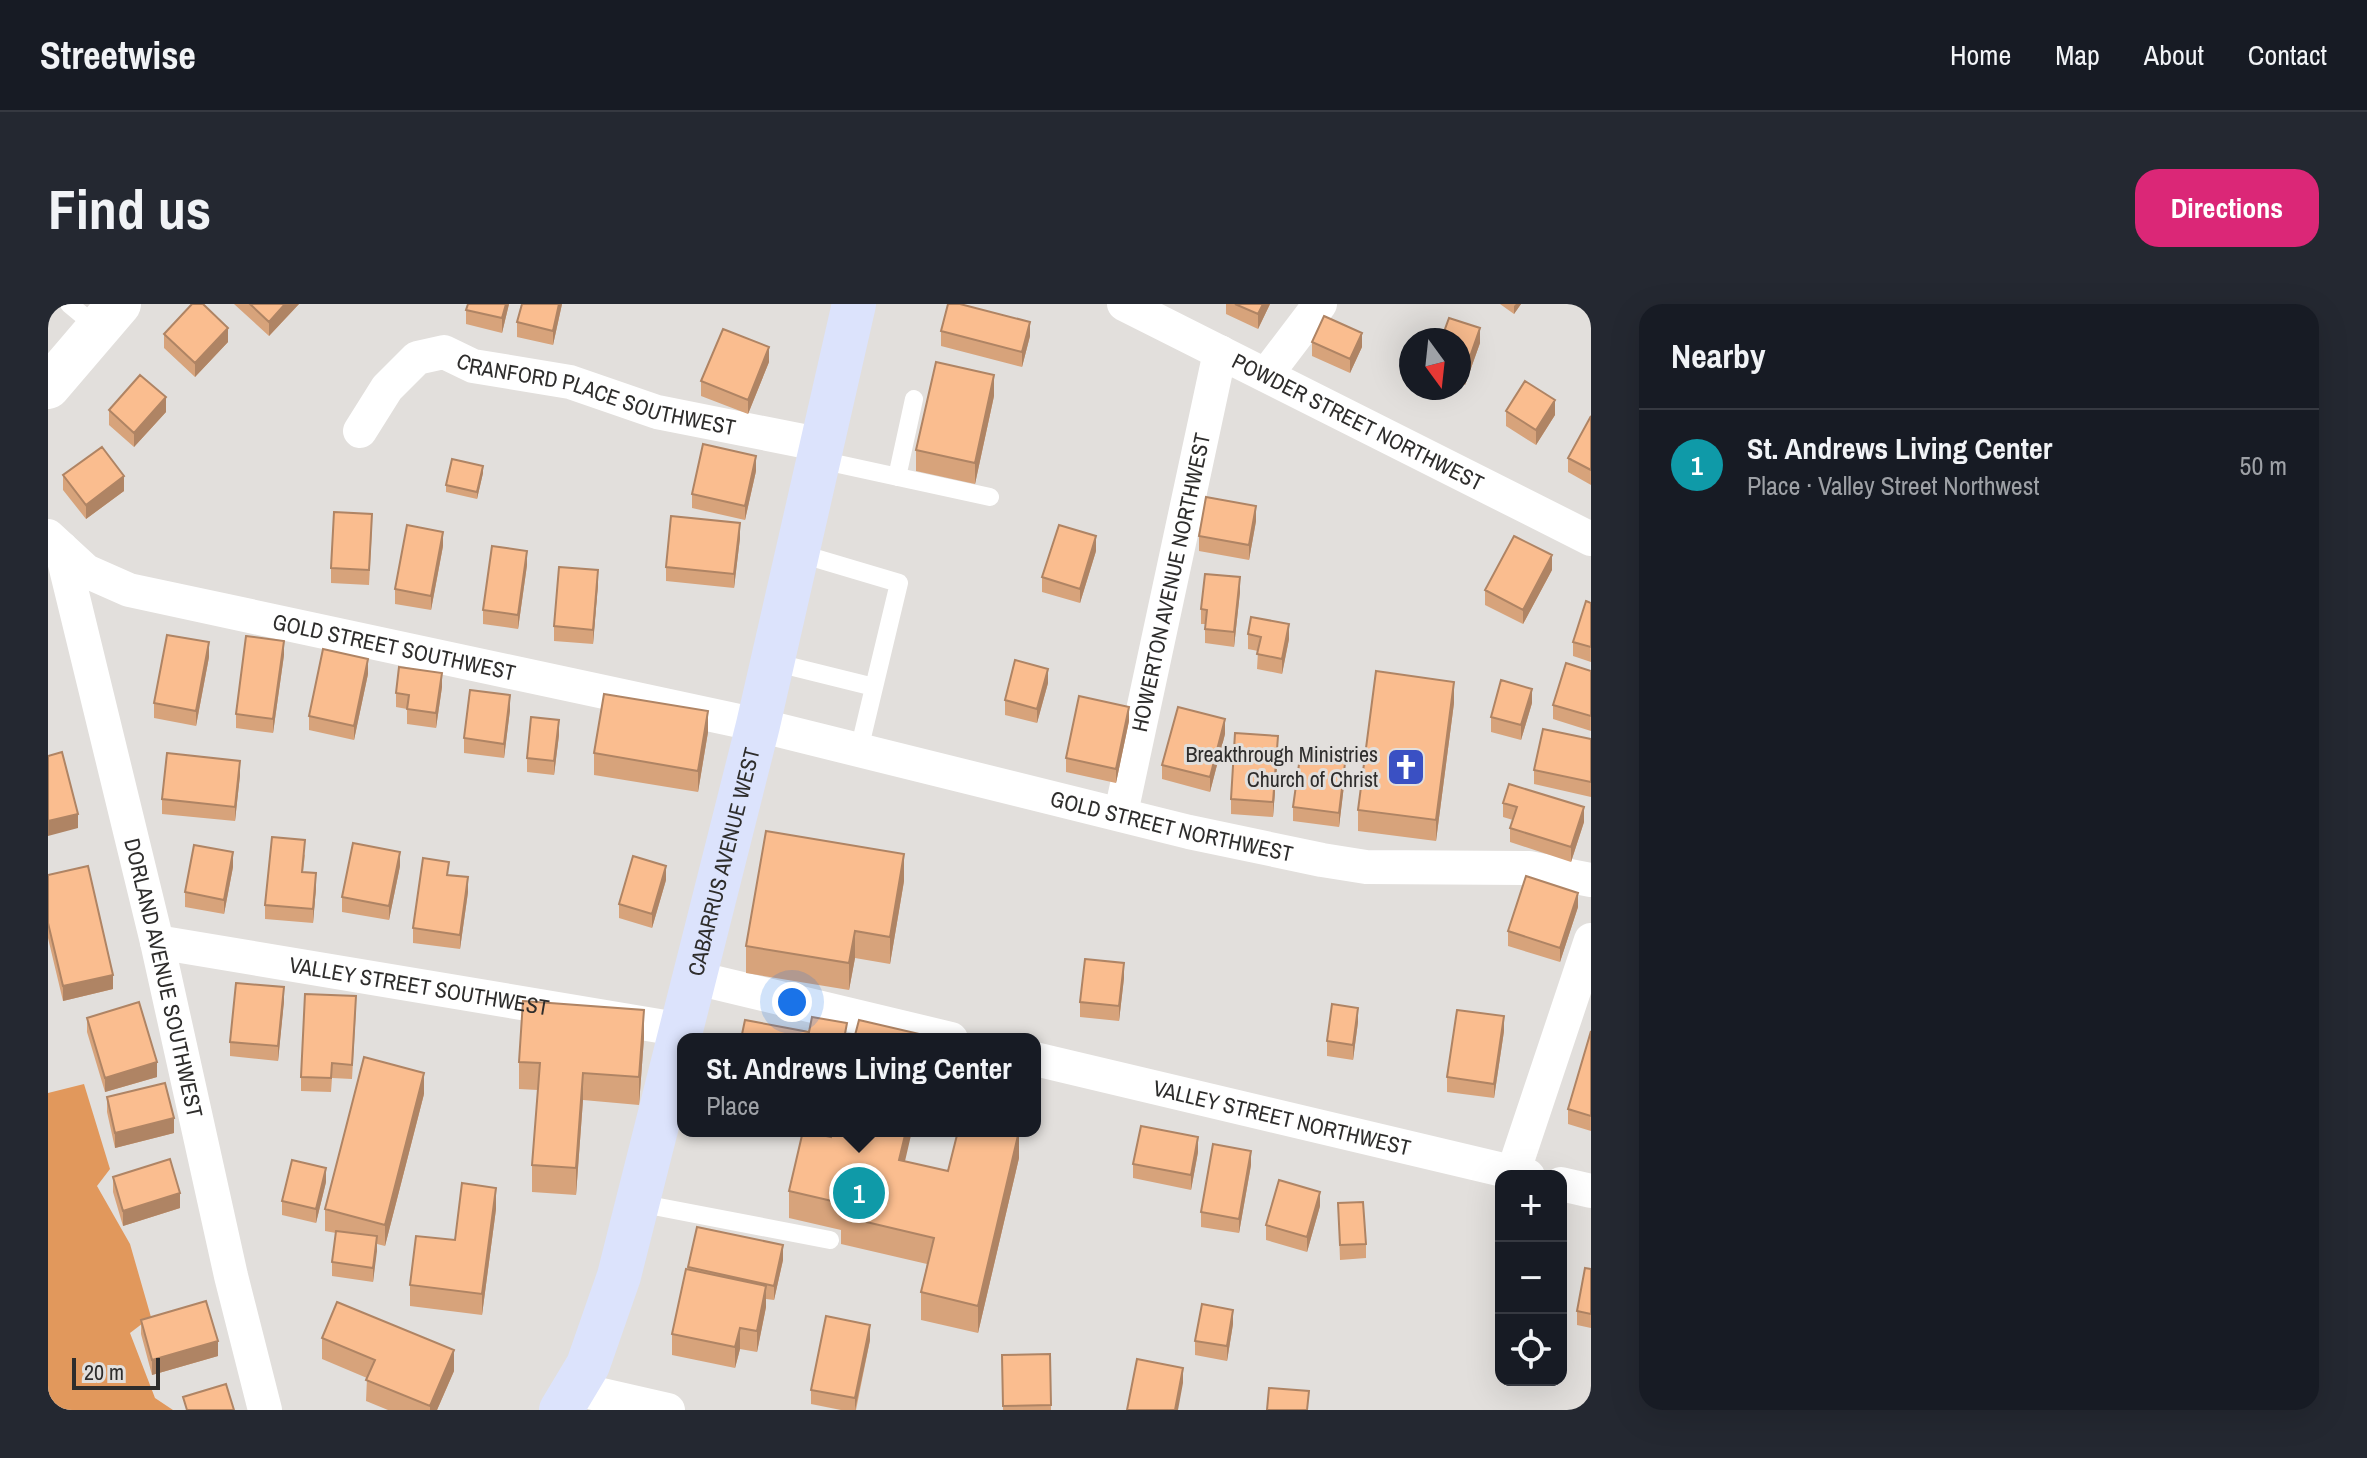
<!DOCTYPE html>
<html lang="en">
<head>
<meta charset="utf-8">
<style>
	:root { --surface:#171b24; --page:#242831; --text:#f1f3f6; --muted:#9ea1a6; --line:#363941; --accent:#db2777 }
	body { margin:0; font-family:"Archivo Narrow",sans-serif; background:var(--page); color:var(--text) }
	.controls { position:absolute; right:24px; bottom:24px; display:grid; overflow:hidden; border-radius:16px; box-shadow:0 8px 32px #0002 }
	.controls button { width:72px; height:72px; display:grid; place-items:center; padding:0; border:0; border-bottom:2px solid var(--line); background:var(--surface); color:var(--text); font:40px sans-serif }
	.compass { position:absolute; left:1351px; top:24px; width:72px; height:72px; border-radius:50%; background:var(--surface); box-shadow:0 8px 32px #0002; rotate:165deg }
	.scale { position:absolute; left:24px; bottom:20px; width:88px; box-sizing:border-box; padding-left:8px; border:4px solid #2e2d2c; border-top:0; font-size:22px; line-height:28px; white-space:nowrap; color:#2e2d2c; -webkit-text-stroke:6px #e2dfdc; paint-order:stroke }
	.you { position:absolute; left:744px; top:698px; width:28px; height:28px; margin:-20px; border:6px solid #fff; border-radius:50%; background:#1a73e8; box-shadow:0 0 0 12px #1a73e833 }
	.badge { display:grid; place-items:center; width:52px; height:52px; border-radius:50%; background:var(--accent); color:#fff; font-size:26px; font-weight:700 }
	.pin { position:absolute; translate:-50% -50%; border:4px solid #fff; box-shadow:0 2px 8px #0006 }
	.popup { position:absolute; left:629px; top:729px; width:364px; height:104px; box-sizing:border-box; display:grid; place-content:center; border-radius:16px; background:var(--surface); filter:drop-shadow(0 2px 6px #0005); font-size:26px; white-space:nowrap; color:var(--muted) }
	.popup b { font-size:30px; color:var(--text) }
	.popup::after { content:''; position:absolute; left:50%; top:100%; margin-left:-16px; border:16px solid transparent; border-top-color:var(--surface) }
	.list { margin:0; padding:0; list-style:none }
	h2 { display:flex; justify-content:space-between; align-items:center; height:104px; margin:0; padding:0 32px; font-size:34px }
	h2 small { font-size:26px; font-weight:400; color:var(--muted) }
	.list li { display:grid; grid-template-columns:52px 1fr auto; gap:24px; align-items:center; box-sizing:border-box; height:112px; padding:0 32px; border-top:2px solid var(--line) }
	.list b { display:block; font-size:30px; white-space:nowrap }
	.list p { margin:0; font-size:26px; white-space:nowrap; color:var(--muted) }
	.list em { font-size:26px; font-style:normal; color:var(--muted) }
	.icon { flex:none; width:44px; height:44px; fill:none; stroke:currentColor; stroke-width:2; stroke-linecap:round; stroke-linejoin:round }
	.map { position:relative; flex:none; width:1543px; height:1106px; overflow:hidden; border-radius:24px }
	header { display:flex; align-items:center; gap:48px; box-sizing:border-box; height:112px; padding:0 40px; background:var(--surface); border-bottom:2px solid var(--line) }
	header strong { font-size:38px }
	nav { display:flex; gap:44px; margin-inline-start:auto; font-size:28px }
	.intro { display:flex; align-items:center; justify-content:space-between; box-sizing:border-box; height:192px; padding:0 48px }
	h1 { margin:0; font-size:56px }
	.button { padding:20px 36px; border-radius:24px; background:var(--accent); color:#fff; font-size:28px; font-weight:700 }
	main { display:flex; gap:48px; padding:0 48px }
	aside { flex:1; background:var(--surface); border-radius:24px; box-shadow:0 8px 32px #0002 }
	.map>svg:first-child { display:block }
	.forest { fill:#e1985c }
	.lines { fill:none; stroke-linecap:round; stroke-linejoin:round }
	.service { stroke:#fff; stroke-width:18 }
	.minor { stroke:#fff; stroke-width:34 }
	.tertiary { stroke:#fff; stroke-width:44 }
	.secondary { stroke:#dce3fc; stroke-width:44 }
	.wall { fill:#d7a37b }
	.shaded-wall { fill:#af8464 }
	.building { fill:#fabd8f; stroke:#af8464; stroke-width:2 }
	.labels { text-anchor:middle; stroke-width:6; stroke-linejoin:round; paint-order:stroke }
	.street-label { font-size:22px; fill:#2e2d2c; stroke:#e2dfdc }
	.poi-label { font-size:22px; fill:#2e2d2c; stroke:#e2dfdc; text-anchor:end }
</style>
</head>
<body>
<header>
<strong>Streetwise</strong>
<nav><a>Home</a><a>Map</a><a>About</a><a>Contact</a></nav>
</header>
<div class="intro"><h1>Find us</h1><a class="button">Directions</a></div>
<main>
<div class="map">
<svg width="1543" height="1106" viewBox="0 0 1543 1106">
	<rect width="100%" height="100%" fill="#e2dfdc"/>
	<path class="forest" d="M36,780L62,865L49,882L82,940L103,1013L82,1029L107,1094L125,1106H0V789Z"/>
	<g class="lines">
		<path class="service" d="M21,0L50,24
			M772,156L942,193
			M849,173L866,95
			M750,249L851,279L811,446
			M725,358L826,383
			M590,899L782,936"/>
		<g class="minor">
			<path id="s1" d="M1076,0L1543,235"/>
			<path d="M1218,71L1272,0"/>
			<path id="s2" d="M312,127L339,84L369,54L396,48L425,62L522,78L609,108L775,141"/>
			<path id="s3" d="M0,232L38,267L81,286L710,421L1141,528L1274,556L1318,563L1481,564L1543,576"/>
			<path id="s4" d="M13,244L109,638L183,972L217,1106"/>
			<path id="s5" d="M1073,509L1172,48"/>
			<path id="s6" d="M109,638L635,726"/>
			<path d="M648,674L903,735"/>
			<path id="s7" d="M987,755L1480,872"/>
			<path d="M1465,869L1543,636"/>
			<path d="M1513,880L1543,887"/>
			<path d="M528,1085L620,1106"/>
		</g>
		<path class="tertiary" d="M0,83L71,0"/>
		<path class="secondary" id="s8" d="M513,1106L540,1061L571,972L710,421L806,0"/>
	</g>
	<path class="wall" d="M186,0H251L221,32Z
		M461,0L454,29L418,20V6Z
		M514,0L505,41L469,33V18Z
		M1178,0H1222L1210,25L1178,10Z
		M1452,0H1473L1466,10Z
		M893,27L982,32L974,63L893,42Z
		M116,30L180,38L147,73L116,44Z
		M1411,36L1432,39L1417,81L1411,79Z
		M1264,38L1314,43L1302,69L1264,52Z
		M721,58L700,110L653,92V77Z
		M946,92L927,180L868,167V146Z
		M61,106L118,108L86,143L61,121Z
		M1458,107L1507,111L1488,141L1458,122Z
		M1543,112V181L1520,168V154Z
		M708,167L697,216L644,204V190Z
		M435,169L429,195L398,188V181Z
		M15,171L76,187L38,215L15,186Z
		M1208,217L1201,256L1151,247V232Z
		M324,225L321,281L283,279V264Z
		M692,234L686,284L618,277V263Z
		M395,242L383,306L347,300V285Z
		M1048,247L1032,299L994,288V273Z
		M479,261L470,325L435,320V306Z
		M1504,266L1475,320L1437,301V286Z
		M550,281L545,340L506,337V322Z
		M1192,288L1186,343L1157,339V320H1153V305Z
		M1543,299V358L1525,352V338Z
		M1200,330L1241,335L1234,370L1209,365L1210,347L1200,345Z
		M236,351L225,429L188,424V410Z
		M161,353L148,422L106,414V399Z
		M1543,367V427L1505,415V401Z
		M320,370L306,436L261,426V412Z
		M1000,379L989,419L957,411V396Z
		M394,383L388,424L359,420V405L348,403V389Z
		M1406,399L1388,537L1310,527V506Z
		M1484,399L1473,436L1443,428V413Z
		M462,406L456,454L416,449V434Z
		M1081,417L1068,479L1018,468V454Z
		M660,428L650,488L546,471V449Z
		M1177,430L1162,488L1114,475V461Z
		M511,431L506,471L479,468V454Z
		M1543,435V493L1486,480V466Z
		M1230,447L1225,513L1183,510V495Z
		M192,471L187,517L114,510V495Z
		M1297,473L1291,523L1245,517V503Z
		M1455,499L1536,518L1523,558L1462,538V524L1465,516L1455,513Z
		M257,550L255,568L268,584L265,619L217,615V601Z
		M352,562L341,616L294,608V593Z
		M185,563L176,610L137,603V588Z
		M0,571L65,685L15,697L0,634Z
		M401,571L420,588L412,645L365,639V624Z
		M618,576L604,624L571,614V600Z
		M856,577L842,660L807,654L801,686L698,669V642Z
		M1530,603L1512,658L1460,642V627Z
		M1076,674L1071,717L1032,713V698Z
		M236,697L230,757L182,752V738Z
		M308,706L304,775L284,774L283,788L253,787V773Z
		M39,714L109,773L57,788L39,728Z
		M1310,718L1305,756L1279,752V737Z
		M1456,727L1446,794L1399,788V773Z
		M1543,727V827L1520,820V805Z
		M596,734L591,801L535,796L528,891L484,888V861L490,786L471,785V758Z
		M376,790L337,942L329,940L325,978L284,972V958L288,929L277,927V905Z
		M59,793L126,829L67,844L59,808Z
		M1150,848L1143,886L1085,874V860Z
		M971,854L930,1029L873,1016V988L879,960L793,940V926L741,914V887L857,857L900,867Z
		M1203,861L1191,929L1153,923V908Z
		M65,873L132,904L75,922L65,888Z
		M278,878L268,919L234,911V897Z
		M1290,899L1318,940V954L1292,956Z
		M1272,902L1259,948L1218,936V921Z
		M448,905L434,1011L362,1002V981L407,936Z
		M1453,951V982L1449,981V966Z
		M735,956L726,996L718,995V1003L709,1048L692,1045L687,1064L624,1051V1030L640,963Z
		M1543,965V1024L1529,1021V1007Z
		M93,1016L170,1052L104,1071L93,1030Z
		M1185,1020L1179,1057L1147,1051V1037Z
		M274,1034L406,1067L389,1106H340L318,1097L319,1074L274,1055Z
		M822,1036L808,1106H793L763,1100V1086Z
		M1002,1050L1003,1106H955L954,1051Z"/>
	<path class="shaded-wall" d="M237,0H251L221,32V18Z
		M458,0H461L454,29V14Z
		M511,0H514L505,41V27Z
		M1215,0H1222L1210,25V10Z
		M1468,0H1473L1466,10V2Z
		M982,18V32L974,63V48Z
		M180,24V38L147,73V59Z
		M1432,24V39L1417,81V67Z
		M1314,29V43L1302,69V55Z
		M721,43V58L700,110V96Z
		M946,71V92L927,180V159Z
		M118,93V108L86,143V129Z
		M1507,96V111L1488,141V126Z
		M708,152V167L697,216V202Z
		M435,162V169L429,195V188Z
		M76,172V187L38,215V201Z
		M1208,202V217L1201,256V241Z
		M692,219V234L686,284V270Z
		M395,228V242L383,306V292Z
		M1048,232V247L1032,299V285Z
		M479,247V261L470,325V311Z
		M1504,251V266L1475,320V306Z
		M550,266V281L545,340V326Z
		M1192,273V288L1186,343V328Z
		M1241,320V335L1234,370V355Z
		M236,337V351L225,429V415Z
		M161,338V353L148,422V407Z
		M320,355V370L306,436V422Z
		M1000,365V379L989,419V405Z
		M394,369V383L388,424V409Z
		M1406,378V399L1388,537V516Z
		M1484,385V399L1473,436V421Z
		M462,391V406L456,454V440Z
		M1081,403V417L1068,479V465Z
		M660,407V428L650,488V467Z
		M1177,415V430L1162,488V473Z
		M511,416V431L506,471V457Z
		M1230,432V447L1225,513V498Z
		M192,457V471L187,517V503Z
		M1297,459V473L1291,523V509Z
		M1536,503V518L1523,558V543Z
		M30,510V524L0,532V517Z
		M185,548V563L176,610V596Z
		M352,548V562L341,616V602Z
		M856,550V577L842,660V633Z
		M618,562V576L604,624V610Z
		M268,569V584L265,619V605Z
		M420,573V588L412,645V631Z
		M1530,589V603L1512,658V644Z
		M807,627V654L801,686V659Z
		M1076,659V674L1071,717V702Z
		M65,671V685L15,697V682Z
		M236,683V697L230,757V742Z
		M1310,704V718L1305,756V741Z
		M596,706V734L591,801V773Z
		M1456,712V727L1446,794V780Z
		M109,758V773L57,788V774Z
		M376,769V790L337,942V921Z
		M535,769V796L528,891V864Z
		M126,814V829L67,844V829Z
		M858,827H864L851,883V856Z
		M971,827V854L930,1029V1002Z
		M1150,833V848L1143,886V871Z
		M1203,847V861L1191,929V915Z
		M278,864V878L268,919V905Z
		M448,884V905L434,1011V990Z
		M1272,888V902L1259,948V933Z
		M132,889V904L75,922V907Z
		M329,932V947L325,978V964Z
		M735,941V956L726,996V982Z
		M718,982V1003L709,1048V1027Z
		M1185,1006V1020L1179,1057V1042Z
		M822,1021V1036L807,1106V1094Z
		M692,1024V1045L687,1064V1043Z
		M170,1037V1052L104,1071V1056Z
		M406,1046V1067L389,1106H382V1102Z
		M1135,1064V1079L1130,1106H1127Z"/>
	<path class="building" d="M144,0H155L180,24L147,59L116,30Z
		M202,0H237L221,18Z
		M420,0H458L454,14L418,6Z
		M474,0H511L505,27L469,18Z
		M900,0H912L982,18L974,48L893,27Z
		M1187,0H1215L1210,10Z
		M1276,12L1314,29L1302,55L1264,38Z
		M1401,14L1432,24L1417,67L1411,65V36H1393Z
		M675,25L721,43L700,96L653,77Z
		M888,58L946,71L927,159L868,146Z
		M92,71L118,93L86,129L61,106Z
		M1477,77L1507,96L1488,126L1458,107Z
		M1543,112V166L1520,154Z
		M655,140L708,152L697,202L644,190Z
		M54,143L76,172L38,201L15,171Z
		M404,155L435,162L429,188L398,181Z
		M1158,193L1208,202L1201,241L1151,232Z
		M286,208L324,210L321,266L283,264Z
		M623,212L692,219L686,270L618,263Z
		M359,221L395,228L383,292L347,285Z
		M1011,221L1048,232L1032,285L994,273Z
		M1466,232L1504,251L1475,306L1437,286Z
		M444,242L479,247L470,311L435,306Z
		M511,263L550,266L545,326L506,322Z
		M1157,270L1192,273L1186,328L1157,325L1159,306L1153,305Z
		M1538,297L1543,299V343L1525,338Z
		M1203,313L1241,320L1234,355L1209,350L1213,333L1200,330Z
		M119,331L161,338L148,407L106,399Z
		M198,332L236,337L225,415L188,410Z
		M275,345L320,355L306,422L261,412Z
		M967,356L1000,365L989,405L957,396Z
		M1518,359L1543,367V412L1505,401Z
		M351,363L394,369L388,409L359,405L361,391L348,389Z
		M1328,367L1406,378L1388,516L1310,506Z
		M1453,376L1484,385L1473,421L1443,413Z
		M422,386L462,391L456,440L416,434Z
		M556,390L660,407L650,467L546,449Z
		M1031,392L1081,403L1068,465L1018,454Z
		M1130,403L1177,415L1162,473L1114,461Z
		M483,413L511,416L506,457L479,454Z
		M1495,425L1543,435V478L1486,466Z
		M1187,429L1230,432L1225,498L1183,495Z
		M14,448L30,510L0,517V452Z
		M119,449L192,457L187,503L114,495Z
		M1252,453L1297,459L1291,509L1245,503Z
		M1461,480L1536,503L1523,543L1462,524L1469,503L1455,499Z
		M718,527L856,550L842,633L807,627L801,659L698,642Z
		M224,533L257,536L254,568L268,569L265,605L217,601Z
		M305,539L352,548L341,602L294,593Z
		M146,541L185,548L176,596L137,588Z
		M585,552L618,562L604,610L571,600Z
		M375,554L401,558L399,571L420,573L412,631L365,624Z
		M40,562L65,671L15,682L0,619V571Z
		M1478,572L1530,589L1512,644L1460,627Z
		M1037,655L1076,659L1071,702L1032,698Z
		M188,679L236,683L230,742L182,738Z
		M257,690L308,692L304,761L284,759L283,774L253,773Z
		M475,697L596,706L591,773L535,769L528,864L484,861L492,759L471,758Z
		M91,698L109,758L57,774L39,714Z
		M1284,700L1310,704L1305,741L1279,737Z
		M1409,706L1456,712L1446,780L1399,773Z
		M764,713L799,719L796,735H693L697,716L761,728Z
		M811,716L880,732V735H806Z
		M1543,727V812L1520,805Z
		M316,753L376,769L337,921L277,905Z
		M117,779L126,814L67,829L59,793Z
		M1093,822L1150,833L1143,871L1085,860Z
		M755,827L783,833L784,827H858L851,856L900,867L910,827H971L930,1002L873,988L886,934L793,912L797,900L741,887Z
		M1165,840L1203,847L1191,915L1153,908Z
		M122,855L132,889L75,907L65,873Z
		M244,856L278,864L268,905L234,897Z
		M1231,876L1272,888L1259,933L1218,921Z
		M414,879L448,884L434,990L362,981L368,932L407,936Z
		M1315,898L1318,940L1292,941L1290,899Z
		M649,923L735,941L726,982L640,963Z
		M288,927L329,932L325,964L284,958Z
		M1453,951V967L1449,966Z
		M1537,964L1543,965V1010L1529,1007Z
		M638,965L718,982L709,1027L692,1024L687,1043L624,1030Z
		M158,997L170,1037L104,1056L93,1016Z
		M289,998L406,1046L382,1102L318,1076L327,1056L274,1034Z
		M1154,1000L1185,1006L1179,1042L1147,1037Z
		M778,1012L822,1021L807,1094L763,1086Z
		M1002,1050L1003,1101L955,1102L954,1051Z
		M1089,1055L1135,1064L1127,1106H1079Z
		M178,1080L186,1106H139L135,1093Z
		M1221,1084L1261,1087L1259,1106H1219Z"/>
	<defs>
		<symbol id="church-square" viewBox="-11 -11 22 22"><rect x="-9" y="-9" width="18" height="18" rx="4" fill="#3a50c3" stroke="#e2dfdc"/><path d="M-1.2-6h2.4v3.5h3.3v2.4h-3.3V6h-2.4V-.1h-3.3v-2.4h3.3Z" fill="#fff"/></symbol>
	</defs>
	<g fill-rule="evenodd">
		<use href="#church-square" x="1336" y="441" width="44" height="44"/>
	</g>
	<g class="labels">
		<g class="street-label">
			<text dy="8" stroke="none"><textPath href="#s2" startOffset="280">CRANFORD PLACE SOUTHWEST</textPath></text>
			<text dy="8" stroke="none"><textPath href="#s1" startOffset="262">POWDER STREET NORTHWEST</textPath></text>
			<text dy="8" stroke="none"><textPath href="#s5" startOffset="236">HOWERTON AVENUE NORTHWEST</textPath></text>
			<text dy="8" stroke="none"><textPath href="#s3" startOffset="370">GOLD STREET SOUTHWEST</textPath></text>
			<text dy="8" stroke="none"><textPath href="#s3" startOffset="1168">GOLD STREET NORTHWEST</textPath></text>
			<text dy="8" stroke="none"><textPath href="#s8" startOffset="574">CABARRUS AVENUE WEST</textPath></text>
			<text dy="8" stroke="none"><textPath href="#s4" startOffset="442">DORLAND AVENUE SOUTHWEST</textPath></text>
			<text dy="8" stroke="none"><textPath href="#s6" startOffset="266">VALLEY STREET SOUTHWEST</textPath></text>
			<text dy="8" stroke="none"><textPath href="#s7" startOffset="254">VALLEY STREET NORTHWEST</textPath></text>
		</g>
		<g class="poi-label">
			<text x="1330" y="458">Breakthrough Ministries<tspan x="1330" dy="25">Church of Christ</tspan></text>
		</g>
	</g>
</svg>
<div class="controls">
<button>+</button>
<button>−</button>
<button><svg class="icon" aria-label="locate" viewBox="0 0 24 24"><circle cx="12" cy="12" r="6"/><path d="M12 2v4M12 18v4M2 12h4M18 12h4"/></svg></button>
</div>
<svg class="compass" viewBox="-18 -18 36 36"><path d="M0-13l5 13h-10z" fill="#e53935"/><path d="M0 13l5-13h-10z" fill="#9ea1a6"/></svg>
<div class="scale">20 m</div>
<div class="you"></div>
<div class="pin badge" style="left:811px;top:889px;background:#0f9aa8">1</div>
<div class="popup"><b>St. Andrews Living Center</b>Place</div>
</div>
<aside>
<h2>Nearby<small></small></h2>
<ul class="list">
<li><span class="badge" style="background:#0f9aa8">1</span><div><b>St. Andrews Living Center</b><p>Place · Valley Street Northwest</p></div><em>50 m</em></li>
</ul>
</aside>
</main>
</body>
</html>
